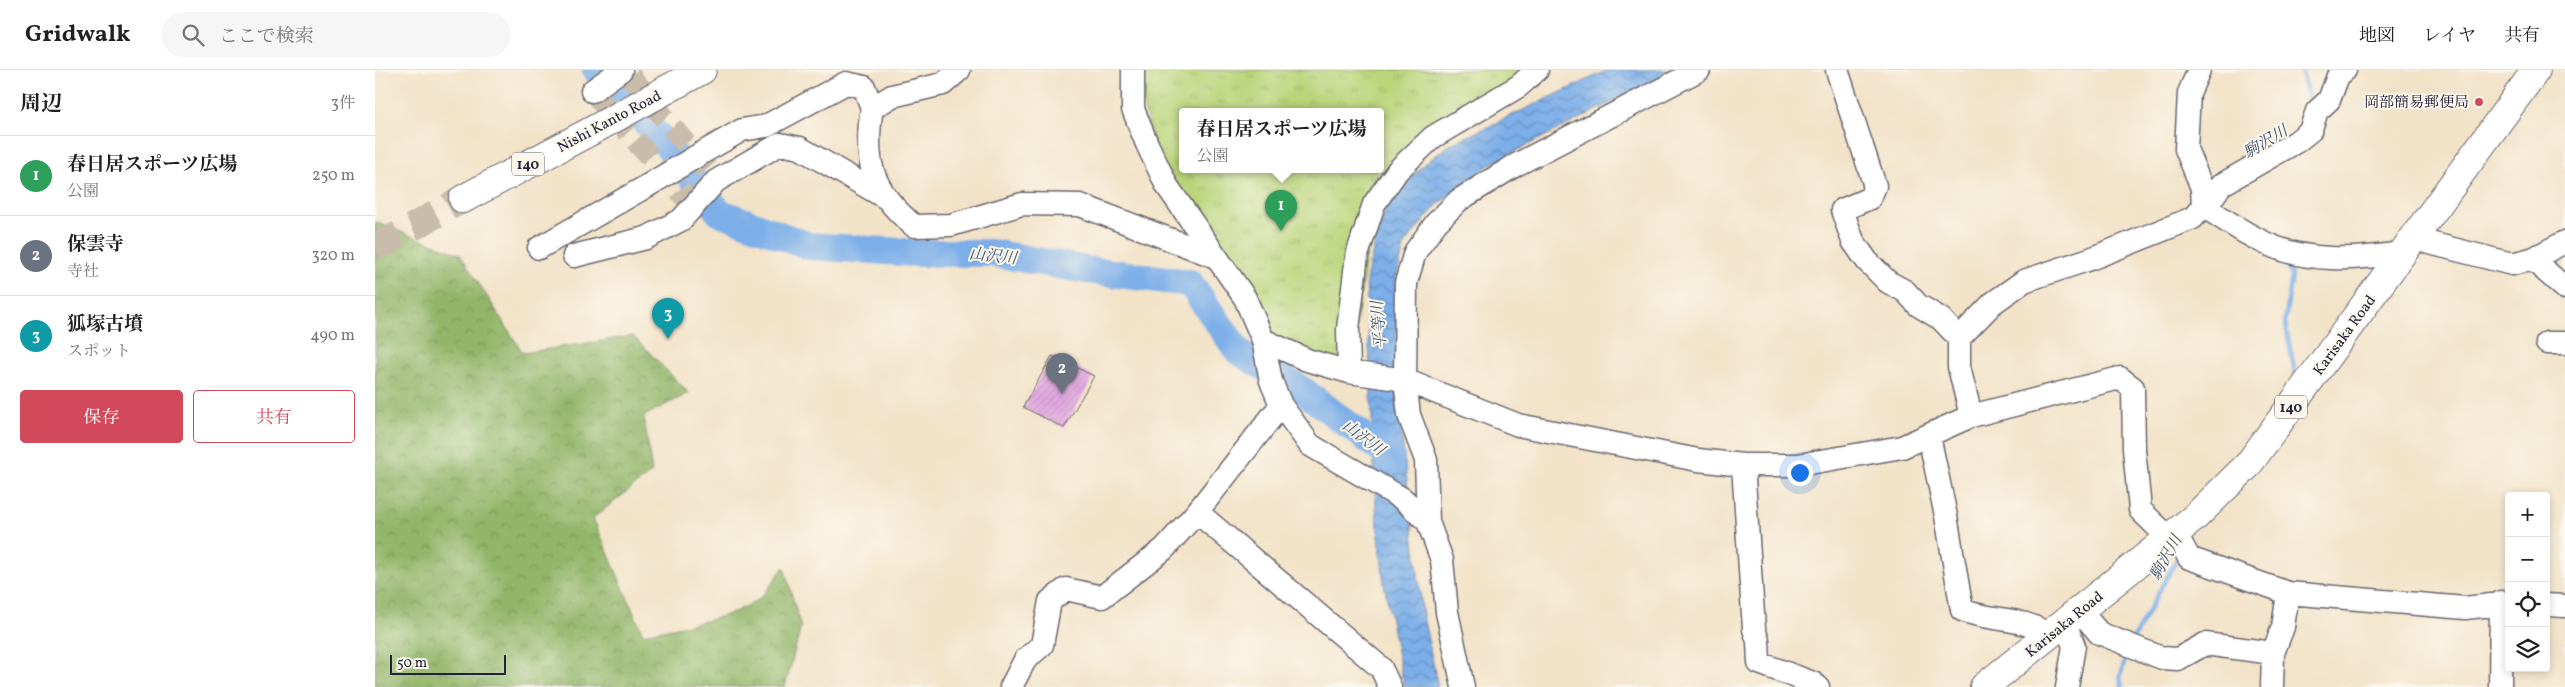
<!DOCTYPE html>
<html lang="ja">
<head>
<meta charset="utf-8">
<style>
	:root { --surface:#fff; --page:#f6f6f6; --text:#222; --muted:#767676; --line:#e0e0e0; --accent:#d1495b }
	body { margin:0; font-family:Vollkorn,"Noto Serif JP",serif; background:var(--page); color:var(--text) }
	.controls { position:absolute; right:15px; bottom:15px; display:grid; overflow:hidden; border-radius:5px; box-shadow:0 2px 8px #0003 }
	.controls button { width:45px; height:45px; display:grid; place-items:center; padding:0; border:0; border-bottom:1px solid var(--line); background:var(--surface); color:var(--text); font:25px sans-serif }
	.scale { position:absolute; left:15px; bottom:12px; width:116px; box-sizing:border-box; padding-left:5px; border:2px solid #22223b; border-top:0; font-size:14px; line-height:18px; white-space:nowrap; color:#22223b; -webkit-text-stroke:4px #fbf7ec; paint-order:stroke }
	.you { position:absolute; left:1424px; top:402px; width:18px; height:18px; margin:-12px; border:4px solid #fff; border-radius:50%; background:#1a73e8; box-shadow:0 0 0 8px #1a73e833 }
	.badge { display:grid; place-items:center; width:32px; height:32px; border-radius:50%; background:var(--accent); color:#fff; font-size:16px; font-weight:700 }
	.pin { position:absolute; translate:-50% -41px; filter:drop-shadow(0 1px 2px #0008) }
	.pin::after { content:''; position:absolute; top:26px; width:18px; height:15px; background:inherit; clip-path:polygon(0 0,100% 0,50% 100%) }
	.popup { position:absolute; left:804px; top:38px; width:205px; height:65px; box-sizing:border-box; display:grid; place-content:center; border-radius:5px; background:var(--surface); filter:drop-shadow(0 1px 4px #0005); font-size:16px; white-space:nowrap; color:var(--muted) }
	.popup b { font-size:19px; color:var(--text) }
	.popup::after { content:''; position:absolute; left:50%; top:100%; margin-left:-10px; border:10px solid transparent; border-top-color:var(--surface) }
	.list { margin:0; padding:0; list-style:none }
	h2 { display:flex; justify-content:space-between; align-items:center; height:65px; margin:0; padding:0 20px; font-size:21px }
	h2 small { font-size:16px; font-weight:400; color:var(--muted) }
	.list li { display:grid; grid-template-columns:32px 1fr auto; gap:15px; align-items:center; box-sizing:border-box; height:80px; padding:0 20px; border-top:1px solid var(--line) }
	.list b { display:block; font-size:19px; white-space:nowrap }
	.list p { margin:0; font-size:16px; white-space:nowrap; color:var(--muted) }
	.list em { font-size:16px; font-style:normal; color:var(--muted) }
	.actions { display:flex; gap:10px; padding:15px 20px }
	.actions a { flex:1; padding:11px 0; border:1px solid var(--accent); border-radius:5px; text-align:center; font-size:18px; color:var(--accent) }
	.actions .main { background:var(--accent); color:#fff }
	.icon { flex:none; width:28px; height:28px; fill:none; stroke:currentColor; stroke-width:2; stroke-linecap:round; stroke-linejoin:round }
	.map { position:relative; flex:none; width:2190px; height:617px; overflow:hidden }
	header { display:flex; align-items:center; gap:30px; box-sizing:border-box; height:70px; padding:0 25px; background:var(--surface); border-bottom:1px solid var(--line) }
	header strong { font-size:24px }
	nav { display:flex; gap:28px; margin-inline-start:auto; font-size:18px }
	.search { width:350px; height:45px; background:var(--page); display:flex; align-items:center; gap:12px; box-sizing:border-box; padding:0 18px; border-radius:28px; color:var(--muted); font-size:19px }
	main { display:flex }
	aside { flex:1; background:var(--surface) }
	.map>svg:first-child { display:block }
	.forest { fill:url(#forest-crowns); stroke:#5a6c52 }
	.park { fill:url(#park-tufts); stroke:#6e7b5a; fill-rule:evenodd }
	.water { fill:url(#water-waves); stroke:#4e6892 }
	.lines { fill:none; stroke-linecap:round; stroke-linejoin:round }
	.stream { stroke:#7baee8; stroke-width:4.5 }
	.river { stroke:#7baee8; stroke-width:28 }
	.building { fill:url(#building-hatch) }
	.minor-tunnel { stroke:#c8bcab; stroke-width:22; stroke-dasharray:22 11; stroke-linecap:butt }
	.highway-tunnel { stroke:#c8bcab; stroke-width:28; stroke-dasharray:28 14; stroke-linecap:butt }
	.minor-casing { stroke:#6b656c; stroke-width:25 }
	.highway-casing { stroke:#6b656c; stroke-width:30 }
	.minor { stroke:#fff; stroke-width:22 }
	.highway { stroke:#fff; stroke-width:28 }
	.minor-bridge-casing { stroke:#6b656c; stroke-width:25; stroke-linecap:butt }
	.highway-bridge-casing { stroke:#6b656c; stroke-width:30; stroke-linecap:butt }
	.minor-bridge { stroke:#fff; stroke-width:22 }
	.highway-bridge { stroke:#fff; stroke-width:28 }
	.poi-dot { fill:#d1495b; stroke:#fbf7ec; stroke-width:2 }
	.labels { text-anchor:middle; stroke-width:4; stroke-linejoin:round; paint-order:stroke }
	.shield { fill:#fbf7ec; stroke:#636270; stroke-width:1 }
	.shield-label { font-size:14px; font-weight:bold; fill:#22223b }
	.poi-label { font-size:15px; fill:#22223b; stroke:#fbf7ec; text-anchor:end }
	.street-label { font-size:15px; fill:#22223b; stroke:#fbf7ec }
	.water-label { font-size:16px; font-style:italic; fill:#415378; stroke:#fbf7ec }
</style>
</head>
<body>
<header>
<strong>Gridwalk</strong>
<div class="search"><svg class="icon" aria-label="search" viewBox="0 0 24 24"><circle cx="10" cy="10" r="6"/><path d="M15 15l6 6"/></svg>ここで検索</div>
<nav><a>地図</a><a>レイヤ</a><a>共有</a></nav>
</header>
<main>
<aside>
<h2>周辺<small>3件</small></h2>
<ul class="list">
<li><span class="badge" style="background:#2e9e5b">1</span><div><b>春日居スポーツ広場</b><p>公園</p></div><em>250 m</em></li>
<li><span class="badge" style="background:#6b7280">2</span><div><b>保雲寺</b><p>寺社</p></div><em>320 m</em></li>
<li><span class="badge" style="background:#0f9aa8">3</span><div><b>狐塚古墳</b><p>スポット</p></div><em>490 m</em></li>
</ul>
<div class="actions"><a class="main">保存</a><a>共有</a></div>
</aside>
<div class="map">
<svg width="2190" height="617" viewBox="0 0 2190 617">
	<defs>
		<pattern id="forest-crowns" width="20" height="18" patternUnits="userSpaceOnUse" patternTransform="scale(1.25)"><rect width="20" height="18" fill="#92b669"/><path d="M2 6a3 3 0 1 1 6 0M12 15a3 3 0 1 1 6 0" fill="none" stroke="#779458"/></pattern>
		<pattern id="park-tufts" width="24" height="20" patternUnits="userSpaceOnUse" patternTransform="scale(1.25)"><rect width="24" height="20" fill="#b9d479"/><path d="M3 7l-1-3M5 7V3M7 7l1-3M15 17l-1-3M17 17v-4M19 17l1-3" fill="none" stroke="#9fb66a"/></pattern>
		<pattern id="water-waves" width="16" height="10" patternUnits="userSpaceOnUse" patternTransform="scale(1.25)"><rect width="16" height="10" fill="#7baee8"/><path d="M0 5q4-4 8 0t8 0" fill="none" stroke="#648dbd"/></pattern>
		<pattern id="building-hatch" width="6" height="6" patternUnits="userSpaceOnUse" patternTransform="scale(1.25)"><rect width="6" height="6" fill="#e2a9e0"/><path d="M-1 1l2-2M0 6l6-6M5 7l2-2" fill="none" stroke="#c291c1"/></pattern>
	</defs>
	<rect width="100%" height="100%" fill="#fbf7ec"/>
	<filter id="ink" filterUnits="userSpaceOnUse"><feTurbulence type="fractalNoise" baseFrequency=".02" numOctaves="2"/><feDisplacementMap in="SourceGraphic" scale="10" xChannelSelector="R" yChannelSelector="G"/><feConvolveMatrix kernelMatrix="1 2 1 2 8 2 1 2 1" color-interpolation-filters="sRGB"/></filter>
	<filter id="wash" filterUnits="userSpaceOnUse"><feTurbulence type="fractalNoise" baseFrequency=".0096" numOctaves="4" result="noise"/><feDisplacementMap in="SourceGraphic" scale="20" xChannelSelector="R" yChannelSelector="G"/><feGaussianBlur stdDeviation="1.12" result="paint"/><feColorMatrix in="noise" values="0 0 0 0 0 0 0 0 0 0 0 0 0 0 0 0 0 1.4 0 .05"/><feComposite in="paint" operator="in"/></filter>
	<g filter="url(#wash)">
		<rect width="100%" height="100%" fill="#f2e2c7"/>
		<path class="forest" d="M0,152L85,184L148,283L258,266L314,323L269,346L277,402L218,448L268,564C306,555 348,552 382,530C392,523 401,507 409,497L426,557L410,617H0Z"/>
		<path class="park" d="M758,0H1162L1058,67L999,134L974,302L888,270L792,116ZM807,42H1005V100H807Z"/>
		<path class="water" d="M1233,0H1301L1117,93L1061,136L1030,173L1021,208L1022,327L1048,546L1063,617H1029L1009,514L1001,438L991,210L1002,164L1014,131L1048,95L1076,74Z"/>
		<g class="lines">
			<path class="stream" d="M1927,0L1935,37
				M1904,186L1917,205L1910,251L1921,309
				M1757,571L1804,485
				M1747,617L1745,608L1752,582"/>
			<path class="river" d="M221,0L291,74L344,142L434,176L542,183H617L712,200L815,213L863,281L930,322L1016,387"/>
		</g>
		<g id="blocks">
			<path class="building" d="M677,286L719,306L689,358L648,337Z"/>
		</g>
	</g>
	<g filter="url(#ink)">
		<use href="#blocks" fill-opacity="0" stroke="#6b656c" stroke-width="1"/>
		<g class="lines">
			<path class="minor-tunnel" d="M255,6L341,111
				M217,21L319,137"/>
			<path class="highway-tunnel" d="M0,178L88,129"/>
			<defs>
				<path id="minor" d="M584,0L568,14L517,26L497,38C488,92 497,121 539,156L576,155L647,134L705,135L841,187
					M758,0V39L772,74L792,116L870,228L888,270L896,311L906,335L935,375L1028,429L1053,452L1067,490L1072,542L1088,617
					M1462,0L1500,116L1495,128L1467,140L1478,171L1492,191L1513,212L1530,221L1543,235L1566,249L1584,268
					M1824,0L1814,23L1811,79L1827,118L1828,136
					M217,21L246,0
					M327,83L367,60L391,56L471,13L489,17L497,38
					M1828,136C1846,147 1864,160 1884,170C1929,194 1982,190 2031,182
					M2039,169L2137,194L2157,189L2190,172
					M164,178L272,116
					M199,186L271,168L306,150L341,111L405,74L425,78L511,128
					M2157,189L2190,218
					M888,270L932,290L974,302L1030,310L1143,355L1323,390L1368,395H1423L1527,377L1596,346L1745,308L1758,318L1759,379L1765,440L1794,468L1805,471L1814,488L1913,523L2090,538L2134,533
					M2172,273H2190
					M974,302L973,259L982,185L999,134L1023,100L1058,67L1144,16L1162,0
					M1596,346L1584,297V268L1618,233L1649,211L1715,189L1818,148L1828,136L1833,134L1846,115L1921,72L1935,61L1942,41L1954,30L1963,6L1970,0
					M1554,366L1571,446L1587,540C1615,552 1650,546 1674,566
					M1368,395L1379,559L1383,571L1384,593L1438,613L1443,617
					M822,442L1006,598L1015,617
					M1053,452L1051,390L1034,345L1030,310L1031,213L1040,182L1061,153L1084,130L1139,96L1324,0
					M2171,535L2190,536
					M1705,541L1724,563L1787,588L1803,589L1830,574L1898,583
					M1690,553L1699,576L1692,617
					M636,617L650,590L667,575L675,531L691,519L727,527L789,479L822,442L906,335
					M1897,617L1898,583L1908,557L1913,523
					M2125,617L2126,532"/>
				<path id="highway" d="M289,21L327,0
					M88,129L218,60
					M1609,617L1819,448L1873,395L2161,0"/>
			</defs>
			<use href="#minor" class="minor-casing"/>
			<use href="#highway" class="highway-casing"/>
			<use href="#minor" class="minor"/>
			<use href="#highway" class="highway"/>
			<defs>
				<path id="minor-bridge" d="M272,116L327,83"/>
				<path id="highway-bridge" d="M218,60L289,21"/>
			</defs>
			<use href="#minor-bridge" class="minor-bridge-casing"/>
			<use href="#highway-bridge" class="highway-bridge-casing"/>
			<use href="#minor-bridge" class="minor-bridge"/>
			<use href="#highway-bridge" class="highway-bridge"/>
		</g>
	</g>
	<circle class="poi-dot" cx="2104" cy="32" r="5"/>
	<g class="labels">
		<g class="shield">
			<rect x="137" y="82.5" width="32" height="23" rx="4"/>
			<rect x="1900" y="325.5" width="32" height="23" rx="4"/>
		</g>
		<g class="shield-label">
			<text x="153" y="99">140</text>
			<text x="1916" y="342">140</text>
		</g>
		<g class="poi-label">
			<text x="2094" y="37">岡部簡易郵便局</text>
		</g>
		<g class="street-label">
			<text transform="translate(234 51) rotate(-28)" y="5">Nishi Kanto Road</text>
			<text transform="translate(1969 265) rotate(-54)" y="5">Karisaka Road</text>
			<text transform="translate(1689 554) rotate(-39)" y="5">Karisaka Road</text>
		</g>
		<g class="water-label">
			<text transform="translate(1890 71) rotate(-31)" y="6">駒沢川</text>
			<text transform="translate(618 185) rotate(6)" y="6">山沢川</text>
			<text transform="translate(1003 255) rotate(-95)" y="6">平等川</text>
			<text transform="translate(989 367) rotate(37)" y="6">山沢川</text>
			<text transform="translate(1790 487) rotate(-61)" y="6">駒沢川</text>
		</g>
	</g>
</svg>
<div class="controls">
<button>+</button>
<button>−</button>
<button><svg class="icon" aria-label="locate" viewBox="0 0 24 24"><circle cx="12" cy="12" r="6"/><path d="M12 2v4M12 18v4M2 12h4M18 12h4"/></svg></button>
<button><svg class="icon" aria-label="layers" viewBox="0 0 24 24"><path d="M12 4l9 5-9 5-9-5zM3 14l9 5 9-5"/></svg></button>
</div>
<div class="scale">50 m</div>
<div class="you"></div>
<div class="pin badge" style="left:906px;top:161px;background:#2e9e5b">1</div>
<div class="popup"><b>春日居スポーツ広場</b>公園</div>
<div class="pin badge" style="left:687px;top:324px;background:#6b7280">2</div>
<div class="pin badge" style="left:293px;top:269px;background:#0f9aa8">3</div>
</div>
</main>
</body>
</html>
